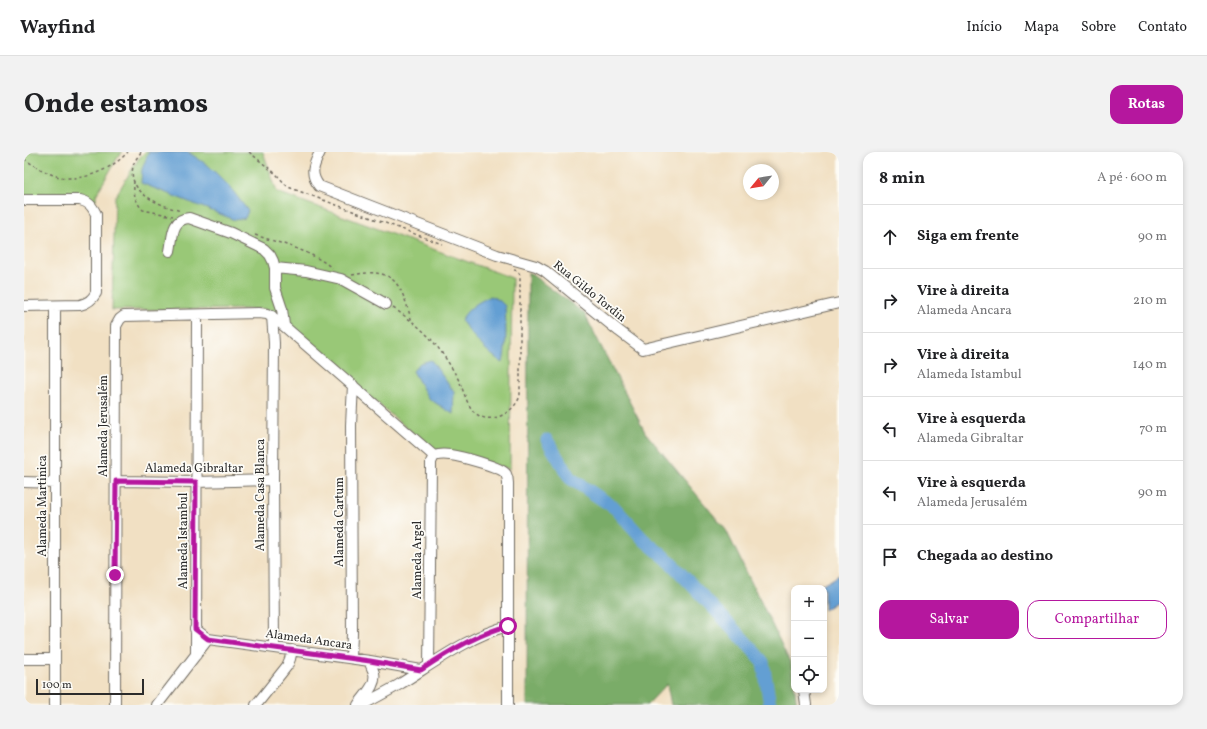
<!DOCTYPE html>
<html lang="pt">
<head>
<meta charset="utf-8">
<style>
	:root { --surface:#fff; --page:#f2f2f2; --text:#202124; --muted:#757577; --line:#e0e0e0; --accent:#b5179e }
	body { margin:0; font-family:Vollkorn,serif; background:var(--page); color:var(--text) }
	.controls { position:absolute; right:12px; bottom:12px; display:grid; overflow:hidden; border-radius:8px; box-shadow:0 2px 6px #0003 }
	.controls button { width:36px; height:36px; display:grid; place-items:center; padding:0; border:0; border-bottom:1px solid var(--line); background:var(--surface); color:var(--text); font:20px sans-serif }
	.compass { position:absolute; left:719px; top:12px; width:36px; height:36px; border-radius:50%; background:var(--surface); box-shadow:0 2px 6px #0003; rotate:240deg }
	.scale { position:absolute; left:12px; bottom:10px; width:108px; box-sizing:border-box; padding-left:4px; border:2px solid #2b2b2b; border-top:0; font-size:11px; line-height:14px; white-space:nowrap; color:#2b2b2b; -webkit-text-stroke:3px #fdfcf7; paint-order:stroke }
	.stop { position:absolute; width:12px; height:12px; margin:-9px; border:3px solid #b5179e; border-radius:50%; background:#fff }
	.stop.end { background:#b5179e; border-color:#fff; box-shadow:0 1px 4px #0008 }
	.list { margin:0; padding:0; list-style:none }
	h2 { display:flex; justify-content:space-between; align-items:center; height:52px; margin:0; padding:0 16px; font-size:17px }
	h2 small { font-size:13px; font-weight:400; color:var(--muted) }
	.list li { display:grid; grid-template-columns:26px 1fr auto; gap:12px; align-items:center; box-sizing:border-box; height:64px; padding:0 16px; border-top:1px solid var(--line) }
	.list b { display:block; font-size:15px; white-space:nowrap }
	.list p { margin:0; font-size:13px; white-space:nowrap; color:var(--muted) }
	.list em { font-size:13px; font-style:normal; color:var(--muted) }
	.actions { display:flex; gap:8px; padding:12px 16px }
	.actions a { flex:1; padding:9px 0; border:1px solid var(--accent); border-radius:12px; text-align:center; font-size:14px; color:var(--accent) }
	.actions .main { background:var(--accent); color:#fff }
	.icon { flex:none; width:22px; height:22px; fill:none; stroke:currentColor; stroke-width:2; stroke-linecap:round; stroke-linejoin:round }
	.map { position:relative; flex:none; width:815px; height:553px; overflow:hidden; border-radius:12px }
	header { display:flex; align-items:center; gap:24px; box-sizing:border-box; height:56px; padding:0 20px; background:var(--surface); border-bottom:1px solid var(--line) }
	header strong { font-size:19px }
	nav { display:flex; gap:22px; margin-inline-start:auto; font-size:14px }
	.intro { display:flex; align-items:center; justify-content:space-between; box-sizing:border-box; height:96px; padding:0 24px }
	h1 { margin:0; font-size:28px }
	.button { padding:10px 18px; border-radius:12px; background:var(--accent); color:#fff; font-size:14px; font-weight:700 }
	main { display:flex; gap:24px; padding:0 24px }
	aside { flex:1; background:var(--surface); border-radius:12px; box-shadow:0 2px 6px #0003 }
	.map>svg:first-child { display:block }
	.green { fill:#99c877; stroke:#627a51 }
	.forest { fill:#7aac68; stroke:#526c4a }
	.water { fill:#639fd3; stroke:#47657f }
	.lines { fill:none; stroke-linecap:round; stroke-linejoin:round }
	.river { stroke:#639fd3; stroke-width:13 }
	.minor-casing { stroke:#706a60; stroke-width:12 }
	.path { stroke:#706a60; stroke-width:1.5; stroke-dasharray:3 3; stroke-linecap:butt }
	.minor { stroke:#fff; stroke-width:10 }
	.route { stroke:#b5179e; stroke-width:5 }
	.labels { text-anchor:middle; stroke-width:3.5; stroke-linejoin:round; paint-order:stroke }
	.street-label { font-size:12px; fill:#2b2b2b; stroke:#fdfcf7 }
</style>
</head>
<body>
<header>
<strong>Wayfind</strong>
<nav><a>Início</a><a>Mapa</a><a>Sobre</a><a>Contato</a></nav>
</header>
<div class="intro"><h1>Onde estamos</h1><a class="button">Rotas</a></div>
<main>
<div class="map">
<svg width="815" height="553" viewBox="0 0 815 553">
	<rect width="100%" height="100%" fill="#fdfcf7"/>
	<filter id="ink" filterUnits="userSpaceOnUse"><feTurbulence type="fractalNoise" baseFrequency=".025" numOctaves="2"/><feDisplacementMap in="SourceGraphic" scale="8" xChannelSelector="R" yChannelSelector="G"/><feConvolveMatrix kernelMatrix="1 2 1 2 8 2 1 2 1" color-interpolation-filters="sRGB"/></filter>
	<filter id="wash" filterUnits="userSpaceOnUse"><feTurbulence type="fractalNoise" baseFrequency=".012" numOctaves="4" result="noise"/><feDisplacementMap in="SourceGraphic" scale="16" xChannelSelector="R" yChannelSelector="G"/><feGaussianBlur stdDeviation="0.9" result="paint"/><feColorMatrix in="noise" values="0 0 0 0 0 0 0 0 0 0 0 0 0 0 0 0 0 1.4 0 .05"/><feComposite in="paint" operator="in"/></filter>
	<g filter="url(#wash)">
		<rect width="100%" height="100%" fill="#f1e0c3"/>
		<path class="green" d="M0,0H99L94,5L72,43V48H0Z
			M121,0H239L253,40L488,126L486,317L408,297L241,157L88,158L91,45L115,6Z"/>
		<path class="forest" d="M504,120L560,161L621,280L702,378L767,512L773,553H647L643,532L623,553H503Z"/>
		<path class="water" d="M125,0H164L185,14L206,35L224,59L221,66L211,68L117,31L118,17Z
			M467,144L475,148L481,154C482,174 483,192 479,211C462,200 449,185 437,168C446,154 453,151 467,144Z
			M407,208L430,240L429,262L404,246L389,219L396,211Z
			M815,423V448L800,458V436H785L804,430Z"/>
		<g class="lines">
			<path class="river" d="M523,288L546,326L591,356L620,388L643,407L721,489L739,510L746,553"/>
		</g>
	</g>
	<g filter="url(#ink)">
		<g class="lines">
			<defs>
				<path id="minor" d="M296,0C290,13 285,21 295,34L473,103L512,114L521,119L595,179L619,197L815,151
					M0,48H56C65,50 68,54 72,62V141C68,148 64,151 56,153L0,154
					M146,99C149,85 147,67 165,66L207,81L240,97L246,103L249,109L251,116V136L258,157L260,173
					M251,116L282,119L317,127L362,152
					M31,154V553
					M248,164L250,191L249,328L250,496
					M410,304C416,302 420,302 426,303C435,304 478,315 482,322C483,324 484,329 484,331V553
					M92,329L172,330L249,328
					M0,330L31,331
					M171,477L184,487L346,509L397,518
					M172,503L173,163
					M327,506L328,482L327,273L329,233
					M0,507H30
					M405,513L407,316V310L410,304
					M780,538L782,553
					M91,553L92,174L96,167L100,164L235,161L243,162L253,168L410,304
					M133,553L184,487
					M232,553L263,514L266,507L268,498
					M334,553C340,544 353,533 350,521C349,517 346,514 346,509
					M338,553C350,546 363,540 376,532C410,511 445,484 484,474"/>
			</defs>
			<use href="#minor" class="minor-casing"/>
			<path class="path" d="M117,0C115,3 112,7 110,11C100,41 136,53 157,59
				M225,0L252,22L264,35L418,92
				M0,7C11,14 23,22 36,25C60,30 88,17 104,0
				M110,29C109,40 111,50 119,58L149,64
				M231,83C258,92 286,98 308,116
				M328,123C372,114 377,133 388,170
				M369,156C400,176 415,193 433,225C440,237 441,251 451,261C466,274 490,261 496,244V123L494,119L487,117"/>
			<use href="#minor" class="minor"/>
		</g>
	</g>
	<g class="lines" filter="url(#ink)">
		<path class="route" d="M91,423L92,329L172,330L171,477L184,487L346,509L397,518C422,501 455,481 484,474"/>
	</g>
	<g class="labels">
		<g class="street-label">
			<text transform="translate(566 139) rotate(39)" y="4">Rua Gildo Tordin</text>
			<text transform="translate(79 274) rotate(-90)" y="4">Alameda Jerusalém</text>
			<text x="170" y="320">Alameda Gibraltar</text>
			<text transform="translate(236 343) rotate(-90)" y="4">Alameda Casa Blanca</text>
			<text transform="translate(18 354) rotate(-90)" y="4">Alameda Martinica</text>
			<text transform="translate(315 370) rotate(-90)" y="4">Alameda Cartum</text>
			<text transform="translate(159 389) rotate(-90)" y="4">Alameda Istambul</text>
			<text transform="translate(393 408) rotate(-90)" y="4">Alameda Argel</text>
			<text transform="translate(285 487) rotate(8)" y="4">Alameda Ancara</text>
		</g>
	</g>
</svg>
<div class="controls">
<button>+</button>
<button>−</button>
<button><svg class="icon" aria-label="locate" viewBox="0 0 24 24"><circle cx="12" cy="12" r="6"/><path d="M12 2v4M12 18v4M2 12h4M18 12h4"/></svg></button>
</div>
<svg class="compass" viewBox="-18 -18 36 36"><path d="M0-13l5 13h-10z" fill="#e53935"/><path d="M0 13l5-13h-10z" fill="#757577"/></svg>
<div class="scale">100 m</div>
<div class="stop" style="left:484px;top:474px"></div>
<div class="stop end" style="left:91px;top:423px"></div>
</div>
<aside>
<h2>8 min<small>A pé · 600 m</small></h2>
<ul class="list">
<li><svg class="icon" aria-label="ahead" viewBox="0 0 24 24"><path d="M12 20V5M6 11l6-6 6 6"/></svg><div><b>Siga em frente</b></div><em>90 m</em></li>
<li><svg class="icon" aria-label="right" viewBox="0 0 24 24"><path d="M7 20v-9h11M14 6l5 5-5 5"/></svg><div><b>Vire à direita</b><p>Alameda Ancara</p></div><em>210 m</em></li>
<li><svg class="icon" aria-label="right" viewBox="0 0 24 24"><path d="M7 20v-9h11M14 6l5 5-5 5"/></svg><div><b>Vire à direita</b><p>Alameda Istambul</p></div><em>140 m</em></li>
<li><svg class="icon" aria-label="left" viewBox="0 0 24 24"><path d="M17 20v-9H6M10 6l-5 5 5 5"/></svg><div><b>Vire à esquerda</b><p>Alameda Gibraltar</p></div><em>70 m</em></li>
<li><svg class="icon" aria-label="left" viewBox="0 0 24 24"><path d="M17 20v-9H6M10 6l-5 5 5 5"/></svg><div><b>Vire à esquerda</b><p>Alameda Jerusalém</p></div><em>90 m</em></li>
<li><svg class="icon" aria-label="arrive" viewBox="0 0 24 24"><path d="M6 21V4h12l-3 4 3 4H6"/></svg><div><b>Chegada ao destino</b></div></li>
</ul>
<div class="actions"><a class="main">Salvar</a><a>Compartilhar</a></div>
</aside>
</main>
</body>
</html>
